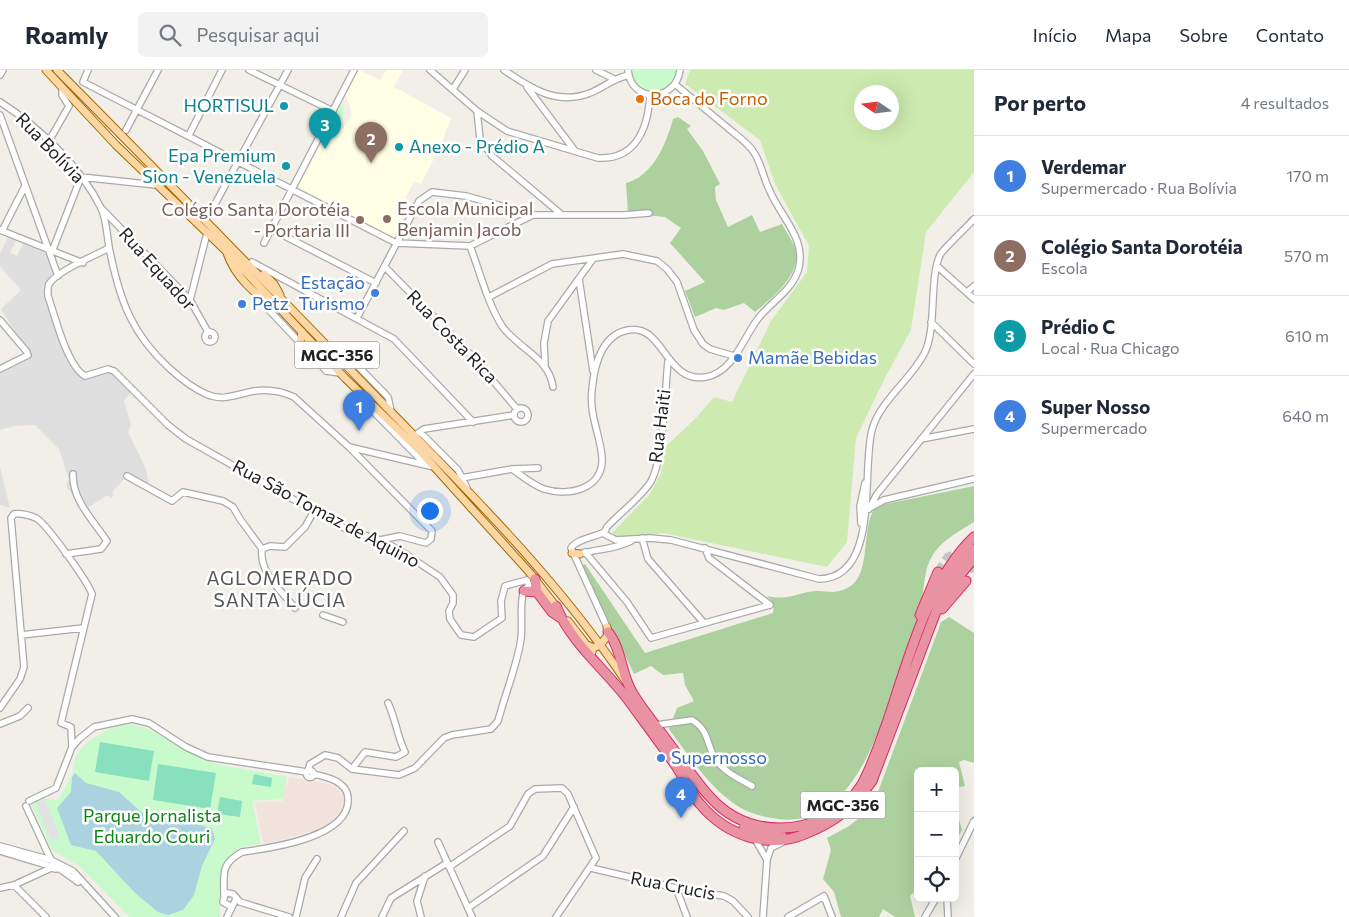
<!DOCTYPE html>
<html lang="pt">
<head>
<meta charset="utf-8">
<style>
	:root { --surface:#fff; --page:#f2f2f3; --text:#1f2937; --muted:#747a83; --line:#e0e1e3; --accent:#d40000 }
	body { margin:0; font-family:Commissioner,sans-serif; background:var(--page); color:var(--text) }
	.controls { position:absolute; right:15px; bottom:15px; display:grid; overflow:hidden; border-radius:8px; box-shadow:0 5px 20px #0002 }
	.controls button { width:45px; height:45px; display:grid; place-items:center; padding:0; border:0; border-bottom:1px solid var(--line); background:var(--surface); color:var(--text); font:25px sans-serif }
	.compass { position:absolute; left:854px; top:15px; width:45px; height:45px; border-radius:50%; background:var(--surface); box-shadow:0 5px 20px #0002; rotate:283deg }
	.you { position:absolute; left:429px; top:440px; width:18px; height:18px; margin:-12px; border:4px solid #fff; border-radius:50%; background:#1a73e8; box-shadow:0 0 0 8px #1a73e833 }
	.badge { display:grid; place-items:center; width:32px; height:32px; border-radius:50%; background:var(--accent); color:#fff; font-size:16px; font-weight:700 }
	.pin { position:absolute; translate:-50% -41px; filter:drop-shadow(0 1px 2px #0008) }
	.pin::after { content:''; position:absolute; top:26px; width:18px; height:15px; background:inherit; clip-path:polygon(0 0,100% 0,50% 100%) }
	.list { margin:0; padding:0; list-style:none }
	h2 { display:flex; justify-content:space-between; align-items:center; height:65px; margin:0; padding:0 20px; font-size:21px }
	h2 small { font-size:16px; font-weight:400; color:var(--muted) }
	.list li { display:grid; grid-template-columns:32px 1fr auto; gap:15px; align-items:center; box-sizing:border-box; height:80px; padding:0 20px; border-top:1px solid var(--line) }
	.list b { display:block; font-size:19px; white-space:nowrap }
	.list p { margin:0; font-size:16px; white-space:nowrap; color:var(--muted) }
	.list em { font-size:16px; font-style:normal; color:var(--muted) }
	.icon { flex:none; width:28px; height:28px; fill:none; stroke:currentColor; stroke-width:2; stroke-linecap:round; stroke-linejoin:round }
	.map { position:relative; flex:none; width:974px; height:847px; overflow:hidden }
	header { display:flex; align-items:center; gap:30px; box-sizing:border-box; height:70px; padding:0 25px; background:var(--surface); border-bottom:1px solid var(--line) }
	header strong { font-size:24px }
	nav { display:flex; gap:28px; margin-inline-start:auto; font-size:18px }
	.search { width:350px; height:45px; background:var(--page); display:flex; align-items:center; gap:12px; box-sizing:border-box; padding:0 18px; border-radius:8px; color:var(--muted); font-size:19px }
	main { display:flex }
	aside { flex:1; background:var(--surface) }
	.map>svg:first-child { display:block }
	.residential { fill:#e0dfdf }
	.education { fill:#ffffe5 }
	.military { fill:#f3e3dd }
	.grass { fill:#cdebb0; fill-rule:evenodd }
	.forest { fill:#add19e }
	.park { fill:#c8facc }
	.pitch { fill:#88e0be }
	.parking { fill:#e2e2e2 }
	.water { fill:#aad3df }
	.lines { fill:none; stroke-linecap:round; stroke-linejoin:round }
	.highway-tunnel { stroke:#c8c6c1; stroke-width:9; stroke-dasharray:9 4.5; stroke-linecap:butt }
	.minor-casing { stroke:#a9a9a9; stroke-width:8 }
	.major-casing { stroke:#a06b00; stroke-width:9 }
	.highway-casing { stroke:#dc2a67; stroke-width:11 }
	.minor { stroke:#fff; stroke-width:5.5 }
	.major { stroke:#fcd6a4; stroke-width:7 }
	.highway { stroke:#e892a2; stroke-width:9 }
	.food-dot { fill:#e8710a; stroke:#fff; stroke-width:2 }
	.culture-dot { fill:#0f9aa8; stroke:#fff; stroke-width:2 }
	.education-dot { fill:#8d6e63; stroke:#fff; stroke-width:2 }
	.shop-dot { fill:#3f7fe0; stroke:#fff; stroke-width:2 }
	.labels { text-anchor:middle; stroke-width:5; stroke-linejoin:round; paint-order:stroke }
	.shield { fill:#fff; stroke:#646464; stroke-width:1 }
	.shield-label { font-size:16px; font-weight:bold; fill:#222 }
	.food-label { font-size:18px; fill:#c56008; stroke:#fff; text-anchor:start }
	.culture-label { font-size:18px; fill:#0d838f; stroke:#fff; text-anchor:end }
	.street-label { font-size:18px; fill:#222; stroke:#fff }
	.education-label { font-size:18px; fill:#785e54; stroke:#fff; text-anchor:start }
	.shop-label { font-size:18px; fill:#366cbe; stroke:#fff; text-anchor:start }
	.park-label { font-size:18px; fill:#0c8416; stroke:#fff }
	.neighbourhood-label { font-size:19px; letter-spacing:1px; fill:#555; stroke:#fff }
</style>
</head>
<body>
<header>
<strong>Roamly</strong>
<div class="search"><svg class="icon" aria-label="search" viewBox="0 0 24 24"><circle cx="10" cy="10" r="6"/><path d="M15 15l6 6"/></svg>Pesquisar aqui</div>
<nav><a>Início</a><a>Mapa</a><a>Sobre</a><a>Contato</a></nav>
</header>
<main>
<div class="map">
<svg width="974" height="847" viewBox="0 0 974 847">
	<rect width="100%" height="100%" fill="#f2efe9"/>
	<path class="residential" d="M10,162L18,166L10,183L17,186L25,170L48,182L53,203L43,216L44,225L66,289L76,303L87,307L104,297L133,319L124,331L131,355L128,362L146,399L150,420L127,406L112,422L114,425L111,428L107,425L84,440L66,416L69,410L59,379L35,355L13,356L0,360V301L31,283L28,282L1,239L21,220L0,196V184Z
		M0,397L10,438L0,435Z"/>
	<path class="education" d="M359,0L380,10L386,0H403L394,17L451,48L441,75L421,114L414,112L405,128L411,133L393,167L298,117L326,63L340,62L351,47V39L345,25Z"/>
	<path class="military" d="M289,707L335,715L345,729L340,742L325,758L265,774L263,773L255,732L283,731L282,715H288Z"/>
	<path class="grass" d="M690,0H974V102L926,162L911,260L886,306L856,368L847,472L827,497L663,463L618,468L612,463L650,424L661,403L666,376L696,348L714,327L732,332L771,251L807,202L809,176L775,114L760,70L685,14ZM862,22H892V52H862Z"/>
	<path class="forest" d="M678,47L691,56L687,59L703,81L720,114L715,117L716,130L728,157L752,145L760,162L782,154C786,162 794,172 796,182C800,206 771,229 755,242L744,233L724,240L716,238L695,247L685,221L705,212L670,173L681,158L665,147L628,143L626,113C653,106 666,74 673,49Z
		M974,416V452C958,462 940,471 931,488C922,505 924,533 918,551C910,574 902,596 894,619C875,673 846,763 772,748C760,746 746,742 736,735C708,716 689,686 669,659L677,638L694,631L685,615L683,603L663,605L651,596L634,604L582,496L585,494L645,583L773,543L774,534L767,526C792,531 796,522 817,521C822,521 827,522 833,522C878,519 857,461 876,436Z
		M949,547L974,563V693L964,690L959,692L965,716L955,718V701H918V818L910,826L915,847H895L883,839L879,847H841L834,822L823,809L831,780L827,768L849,756L872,738L941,552Z
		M955,736L962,760L955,773Z"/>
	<path class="park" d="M631,0H677C675,12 666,20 655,23C641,20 633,15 631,0Z
		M341,31C347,44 342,56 327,57Z
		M127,654C159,656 184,684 214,693C237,700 263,701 287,707L282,729L252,731L261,774C254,775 244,776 238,779C214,792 221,824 220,847H129L79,796L52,780L31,734L40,728L58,730L72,705L76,685L87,672L112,657Z"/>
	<path class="pitch" d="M100,672L154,681L149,711L95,702Z
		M158,694L216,703L210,739L153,730Z
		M254,704L272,708L271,717L252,714Z
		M220,727L242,731L240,747L217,744Z"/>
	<path class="parking" d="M45,729L60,767L51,771L36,733Z"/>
	<path class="water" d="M75,703L86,713L119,722L141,742L212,758L215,769L202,796L194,825L183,840L168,845L158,842L135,823L96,781L71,775L57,738L71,722L72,707Z"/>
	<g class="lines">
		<path class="highway-tunnel" d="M938,502L948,487L954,485L967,493L970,499L966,511"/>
		<defs>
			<path id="minor" d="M88,0L83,12L396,173L470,176L533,145
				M249,0L333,41
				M430,0L477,41L507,61L598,88C636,90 648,58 650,25
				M504,0C530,18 557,36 590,23C605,17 611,9 629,5
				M596,0L614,9
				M628,0C631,34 676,32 680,0
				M0,5L3,0
				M527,17L575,81
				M453,19L465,0
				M0,32C38,56 81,97 101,138C107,150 107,169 110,182C120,231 132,264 169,298C180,308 192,318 206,324C223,332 237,324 254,321C268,319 281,321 294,327L349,377L434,397
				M477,41L480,69L492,86L561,144
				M0,45L58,206
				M126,60L158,0
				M189,65L222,0
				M49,71L69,36L62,25V17
				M215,134L288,0
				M102,139L190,230L208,262
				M271,159L376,213
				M0,160L83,193
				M2,161L25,116
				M264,173L354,0
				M470,176C480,202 487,232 502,256C518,279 549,287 553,317
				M109,178C94,186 57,201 49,214C47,218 48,222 48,226C55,246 67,296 85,306L108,299L114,301L168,355L186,369L346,459L380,470L401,481L440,507L453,525V533L449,541L450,549L461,565L474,567L502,548L501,531L505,516L527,510L529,515L524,521
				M53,179L81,107L156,115
				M252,192L394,269L473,352
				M937,196L974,229
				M385,197L472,286L517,339
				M579,209L593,301
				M967,222L974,216
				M489,227L552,194L623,184L657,191L667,199L677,212L694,260L703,274L710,279L734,286
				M190,230L207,163
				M267,230L269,240L321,295L326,301L340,303
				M357,248L419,131L432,122L466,126L533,145H624L649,143
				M0,250L27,282
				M931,252L974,294
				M205 267a5 5 0 1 1 10 0a5 5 0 1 1-10 0Z
				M337,286L354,292L388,327L391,341
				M545,295L544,273L548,251L593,189
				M0,299L28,285
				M358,326L419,388L429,392
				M514 345a7 7 0 1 1 14 0a7 7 0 1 1-14 0Z
				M421,363L458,400L467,418
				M414,366L424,359L514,345
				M921,369L974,359
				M350,378L432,461L431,469L426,473L400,466L380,470
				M512,399C522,406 533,415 544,419C569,427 604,419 602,387C600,364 589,345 592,320C594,297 601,265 628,260C664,253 665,314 706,307C733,302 743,269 757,250C770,232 790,223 798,201C808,169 780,147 769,119C763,107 761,92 753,81C747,72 736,65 728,58C710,43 693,29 676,15
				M127,406L172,431L183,422L223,431L233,437L240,449L262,479
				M461,408L512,399L538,398
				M860,436L866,440L884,430L974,409
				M869,439L877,424L974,304
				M861,453L860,436L865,413
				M604,463L607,457C620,443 639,429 650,413C664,391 665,320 668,291
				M642,468L648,489L704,553
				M705,478L709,488L770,535
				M262,479C259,503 281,520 295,538
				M262,479L270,476L285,477L305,457L314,441
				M585,482L627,532L651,568L770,535
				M583,483C599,479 616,479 631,471
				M66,484L101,479L107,471C93,450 72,430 73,404
				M323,545L343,552
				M607,557L571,478C575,470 594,467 602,463L616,470L650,468L671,470L819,509C881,508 861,400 872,360C880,330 912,309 925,282C937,256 929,208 940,185C944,178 967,157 974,149
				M21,565L83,558
				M0,638L20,609L24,597L11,448L14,444C21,443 29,445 36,448C46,453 88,512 92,524L61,653L71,657L72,677
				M0,654L20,646L28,638
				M656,655L692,650C710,661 706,675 716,690C724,702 740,709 752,716
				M352,699L365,682L396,687L405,682C397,666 396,650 388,633
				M306.5 704a3.5 3.5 0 1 1 7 0a3.5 3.5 0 1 1-7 0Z
				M308,701L310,694L325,685L338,688L352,699L399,705L415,698L444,668L452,665L491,659L498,651C505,624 517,596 521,569C523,551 519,536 524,519
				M29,731L56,718L72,677L79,669L94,657L132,649L149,653L186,677L208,687L307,702
				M26,736L51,790
				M755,769L767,790
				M438,772L472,847
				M0,776L51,790L73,801L115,847
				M0,781L60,799L78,812
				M955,790L974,751
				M449,797L510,756L528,724L535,719L562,718L568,724L596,788L556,847
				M591,798L676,818L724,826L733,831L748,847
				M14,815L46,847
				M0,818L14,815L51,798L56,799
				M676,818L687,847
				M227,823L233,824L240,832L289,847
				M225,824L223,832L230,836
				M224,826C224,804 220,794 242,782C272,778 351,767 348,728C347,711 327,707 313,704
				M947,828L948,847
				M468,838L543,786L574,737
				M227,847L236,829
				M296,847L305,808L317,789
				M341,847L356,813L404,761
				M382,847L391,828L447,793
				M421,847L417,831L425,806
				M763,847L767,790L771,778L783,772
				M788,847L824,826L832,847
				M925,847L936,828"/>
			<path id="major" d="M46,0L116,75L226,181L345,308L419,380L530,503L558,539
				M57,0C170,114 282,229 394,345C476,429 559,512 625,610
				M227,183C235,207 255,224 275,238
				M264,204L274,214L280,225
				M300,272L302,262
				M572,483L580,484
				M568,551L592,582
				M587,575L594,578L601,574L608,565L607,557"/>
			<path id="highway" d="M535,509L537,522
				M524,521L537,522L552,542L561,548
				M947,529L955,511L974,488
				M556,536C571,573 606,600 629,631C645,653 661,674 676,696C684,708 690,723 700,734C726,765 767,780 805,764C836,751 852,739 872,711L946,515L954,501L974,479
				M942,539L966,511
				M920,545L938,502
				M608,562C622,579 621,605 633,624C644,642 659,659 671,676C684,693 696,712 710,727C729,748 753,758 780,758C811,758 844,743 861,716C872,697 879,674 887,653C907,594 928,510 974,467
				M744,758L771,766H782"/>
		</defs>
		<use href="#minor" class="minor-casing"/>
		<use href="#major" class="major-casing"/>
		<use href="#highway" class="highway-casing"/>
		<use href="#minor" class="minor"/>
		<use href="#major" class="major"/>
		<use href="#highway" class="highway"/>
	</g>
	<circle class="food-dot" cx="640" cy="29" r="5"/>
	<g class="culture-dot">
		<circle cx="284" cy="36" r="5"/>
		<circle cx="399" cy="77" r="5"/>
		<circle cx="286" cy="96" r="5"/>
	</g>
	<g class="education-dot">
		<circle cx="387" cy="149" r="5"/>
		<circle cx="360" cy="150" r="5"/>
	</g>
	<g class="shop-dot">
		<circle cx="375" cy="223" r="5"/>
		<circle cx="242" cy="234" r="5"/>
		<circle cx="738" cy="288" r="5"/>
		<circle cx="661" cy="688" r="5"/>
	</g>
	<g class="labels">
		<g class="shield">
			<rect x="294.5" y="271.5" width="85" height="27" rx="4"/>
			<rect x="800.5" y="721.5" width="85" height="27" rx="4"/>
		</g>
		<g class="shield-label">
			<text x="337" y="291">MGC-356</text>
			<text x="843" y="741">MGC-356</text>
		</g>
		<g class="food-label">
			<text x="650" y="35">Boca do Forno</text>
		</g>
		<g class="culture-label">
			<text x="274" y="42">HORTISUL</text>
			<text x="409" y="83" text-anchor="start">Anexo - Prédio A</text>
			<text x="276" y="92">Epa Premium<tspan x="276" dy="21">Sion - Venezuela</tspan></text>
		</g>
		<g class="street-label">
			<text transform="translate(50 78) rotate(46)" y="6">Rua Bolívia</text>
			<text transform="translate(157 199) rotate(48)" y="6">Rua Equador</text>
			<text transform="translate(452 267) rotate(46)" y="6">Rua Costa Rica</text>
			<text transform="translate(660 356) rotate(-83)" y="6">Rua Haiti</text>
			<text transform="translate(326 444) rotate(28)" y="6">Rua São Tomaz de Aquino</text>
			<text transform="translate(673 816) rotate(11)" y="6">Rua Crucis</text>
		</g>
		<g class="education-label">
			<text x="397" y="145">Escola Municipal<tspan x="397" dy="21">Benjamin Jacob</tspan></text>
			<text x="350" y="146" text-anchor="end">Colégio Santa Dorotéia<tspan x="350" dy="21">- Portaria III</tspan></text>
		</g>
		<g class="shop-label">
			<text x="365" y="219" text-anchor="end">Estação<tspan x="365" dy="21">Turismo</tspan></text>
			<text x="252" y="240">Petz</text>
			<text x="748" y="294">Mamãe Bebidas</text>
			<text x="671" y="694">Supernosso</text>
		</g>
		<g class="park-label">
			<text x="152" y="752">Parque Jornalista<tspan x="152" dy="21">Eduardo Couri</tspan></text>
		</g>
		<g class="neighbourhood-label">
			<text x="280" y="515">AGLOMERADO<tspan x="280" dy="22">SANTA LÚCIA</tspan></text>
		</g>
	</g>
</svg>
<div class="controls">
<button>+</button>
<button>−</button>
<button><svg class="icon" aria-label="locate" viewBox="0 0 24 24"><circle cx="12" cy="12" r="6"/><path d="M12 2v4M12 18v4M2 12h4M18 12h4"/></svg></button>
</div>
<svg class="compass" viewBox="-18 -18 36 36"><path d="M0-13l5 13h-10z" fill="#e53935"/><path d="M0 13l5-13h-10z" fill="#747a83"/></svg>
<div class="you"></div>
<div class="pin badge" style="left:359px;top:361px;background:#3f7fe0">1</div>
<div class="pin badge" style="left:371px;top:93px;background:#8d6e63">2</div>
<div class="pin badge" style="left:325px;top:79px;background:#0f9aa8">3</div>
<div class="pin badge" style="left:681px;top:748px;background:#3f7fe0">4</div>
</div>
<aside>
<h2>Por perto<small>4 resultados</small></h2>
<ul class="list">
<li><span class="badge" style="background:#3f7fe0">1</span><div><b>Verdemar</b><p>Supermercado · Rua Bolívia</p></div><em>170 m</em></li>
<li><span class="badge" style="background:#8d6e63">2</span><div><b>Colégio Santa Dorotéia</b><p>Escola</p></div><em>570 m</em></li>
<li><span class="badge" style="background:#0f9aa8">3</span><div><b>Prédio C</b><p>Local · Rua Chicago</p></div><em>610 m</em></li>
<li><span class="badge" style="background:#3f7fe0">4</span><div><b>Super Nosso</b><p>Supermercado</p></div><em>640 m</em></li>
</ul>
</aside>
</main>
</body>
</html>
